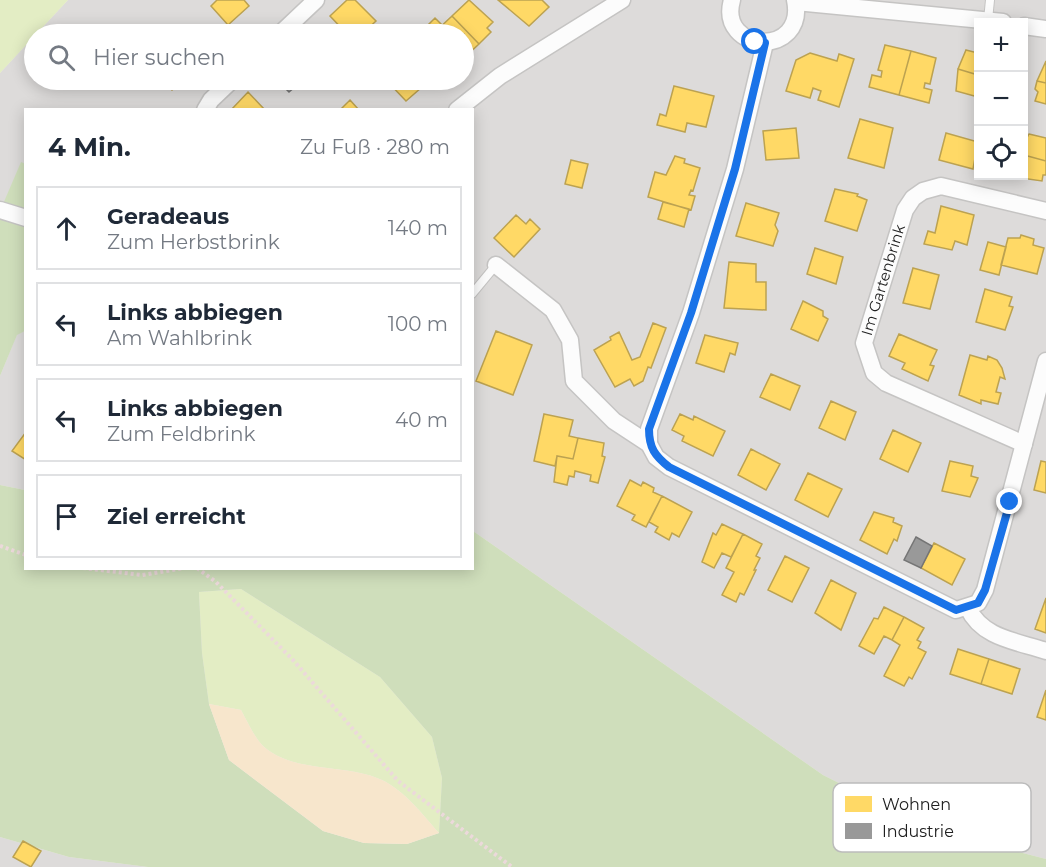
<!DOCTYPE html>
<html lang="de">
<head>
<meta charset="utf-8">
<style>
	:root { --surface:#fff; --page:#f2f2f3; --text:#1f2937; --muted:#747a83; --line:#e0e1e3 }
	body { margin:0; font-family:Montserrat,sans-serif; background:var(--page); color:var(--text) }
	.controls { position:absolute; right:18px; top:18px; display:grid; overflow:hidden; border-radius:0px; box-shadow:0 3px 15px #0003 }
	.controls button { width:54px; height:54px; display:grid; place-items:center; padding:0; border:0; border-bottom:2px solid var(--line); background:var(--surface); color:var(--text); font:30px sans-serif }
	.stop { position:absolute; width:18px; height:18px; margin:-14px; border:4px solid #1a73e8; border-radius:50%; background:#fff }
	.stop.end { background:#1a73e8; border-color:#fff; box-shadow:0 2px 6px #0008 }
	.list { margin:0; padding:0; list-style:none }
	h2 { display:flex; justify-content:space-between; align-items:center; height:78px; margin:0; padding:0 24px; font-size:26px }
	h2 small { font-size:20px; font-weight:400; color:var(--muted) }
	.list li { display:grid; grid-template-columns:39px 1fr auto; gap:18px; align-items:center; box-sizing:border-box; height:84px; margin:0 12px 12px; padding:0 12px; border:2px solid var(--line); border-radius:0px }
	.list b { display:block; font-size:22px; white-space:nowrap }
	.list p { margin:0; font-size:20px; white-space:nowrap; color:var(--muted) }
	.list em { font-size:20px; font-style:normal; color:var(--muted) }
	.icon { flex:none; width:33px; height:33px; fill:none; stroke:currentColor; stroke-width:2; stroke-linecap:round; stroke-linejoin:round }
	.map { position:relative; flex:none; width:1046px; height:867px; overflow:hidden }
	.search { position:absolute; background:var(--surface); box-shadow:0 3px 15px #0003; left:24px; top:24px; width:450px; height:66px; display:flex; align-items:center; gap:15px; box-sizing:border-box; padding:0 21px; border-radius:33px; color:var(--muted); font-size:22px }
	.panel { position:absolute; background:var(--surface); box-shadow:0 3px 15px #0003; left:24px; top:108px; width:450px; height:462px; border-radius:0px }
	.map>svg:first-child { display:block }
	.residential { fill:#dddbda; fill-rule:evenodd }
	.grass { fill:#e3edc4 }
	.forest { fill:#cfdebb; fill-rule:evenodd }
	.sand { fill:#f7e6cc }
	.homes { fill:#ffd966; stroke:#bca251; stroke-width:1.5 }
	.industry { fill:#999; stroke:#757575; stroke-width:1.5 }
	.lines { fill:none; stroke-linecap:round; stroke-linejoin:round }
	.lane-casing { stroke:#c5c4c3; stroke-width:10 }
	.street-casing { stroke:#c5c4c3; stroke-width:19 }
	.path { stroke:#ecd9db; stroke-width:4; stroke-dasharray:3 3; stroke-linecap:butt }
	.lane { stroke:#fcfcfc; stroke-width:8 }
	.street { stroke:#fcfcfc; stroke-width:16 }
	.route { stroke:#1a73e8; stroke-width:8 }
	.labels { text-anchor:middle; stroke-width:6; stroke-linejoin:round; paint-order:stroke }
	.street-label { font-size:15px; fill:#202020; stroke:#fff }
	.key { fill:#fff; stroke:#bcbcbc; stroke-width:1.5 }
	.key-label { font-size:16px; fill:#202020 }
</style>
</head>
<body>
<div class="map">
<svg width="1046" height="867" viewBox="0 0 1046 867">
	<rect width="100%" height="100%" fill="#eeebe8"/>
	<path class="residential" d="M68,0H1046V859L933,830L823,775L473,531L472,110H26L25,215L0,202V73L34,36V80H464V34H36ZM978,22H1024V176H978Z
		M25,331V490L0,485V376L17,334Z
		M0,837L69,857L148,867H0Z"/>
	<path class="grass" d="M0,0H68L0,73Z
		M241,589L380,677L432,737L442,778L439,833C422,814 406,792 382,780C345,763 294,774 263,746C254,737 247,721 241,710L209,704L202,653L199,592Z"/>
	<path class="forest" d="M21,162L26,164L25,331L17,335L0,376V211Z
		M0,485L25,490L26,568H472L473,531L823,775L933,830L1046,859V867H148L69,857L0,837ZM241,589L380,677L432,737L442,778L439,833L407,844L364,843L323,831L229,760L209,704L202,653L199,592Z"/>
	<path class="sand" d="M209,704L241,710C247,721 254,737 263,746C294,774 345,763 382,780C406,792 422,814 439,833L407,844L364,843L323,831L229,760Z"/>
	<path class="homes" d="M217,0H244L249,6L228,25L211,6Z
		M347,0H355L376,21L362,34H347L330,16Z
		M469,0L493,22L487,28L491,32L479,44L452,16Z
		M498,0H542L549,7L529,26Z
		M452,16L479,44L466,56L464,53V34H437L435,32Z
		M435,18L442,25L435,32L437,34H422L421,32Z
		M885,45L911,51L899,95L869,87L872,75L881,77L882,71L878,70Z
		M966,50L978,53V75L958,69Z
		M911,51L936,58L930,84L925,83L924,88L932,90L929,103L899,95Z
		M810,53L837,61L839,54L854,59L839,107L818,100L821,91L813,88L810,98L786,91L796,60Z
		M1046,61V83L1037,81Z
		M958,69L978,75V97L956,91Z
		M162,80H184L172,90Z
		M303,80H322L312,89Z
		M386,80H427L429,81L406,101Z
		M1037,81L1046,83V104L1035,101L1038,92L1035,89Z
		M674,86L714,96L706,127L687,123L685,132L657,125L660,114L666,116Z
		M248,92L265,110H231Z
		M350,100L359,110H340Z
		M860,119L893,128L884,168L848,158Z
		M796,128L799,158L766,160L763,131Z
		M946,133L978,142L973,169L939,160Z
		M1029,134L1046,138V161L1024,155V143Z
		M1024,155L1046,161V175H1043L1042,181L1014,177L1024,176Z
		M675,156L685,159L684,163L700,168L693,191L691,190L689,195L695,196L691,210L648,197L655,172L666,175Z
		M571,160L588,164L582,188L565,184Z
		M835,189L858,194L857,196L867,200L857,231L825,221Z
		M663,202L689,209L684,227L658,219Z
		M746,203L779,213L775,225L778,231L773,246L736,236Z
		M941,206L974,215L967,245L955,241L952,250L924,244L928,231L935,233Z
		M516,215L526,224L530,219L540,229L514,257L494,238Z
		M1021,235L1034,239L1033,245L1044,248L1037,274L1001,265L1008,238H1020Z
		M988,242L1006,247L999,275L980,270Z
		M815,248L843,257L836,284L807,274Z
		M729,262L756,264V282H766V310L724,308Z
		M913,268L939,275L930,309L903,303Z
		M985,289L1012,297L1009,306L1013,307L1005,330L976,322Z
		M803,301L823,311V316L828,319L818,341L791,329Z
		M653,323L666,328L651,368L648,367L643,381L634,386L630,379L615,387L594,350L611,340L610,337L619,332L632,360L640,357Z
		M496,331L532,345L513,395L476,381Z
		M899,334L937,350L930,365L934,366L928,381L902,369L905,363L889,356Z
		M705,335L738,343L735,355L730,353L724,372L696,363Z
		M970,355L987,360L988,356L997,360L1002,368L1005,379L1000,377L996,392L1001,393L998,404L981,400V404L959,395Z
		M771,374L800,386L790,410L760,397Z
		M831,401L856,412L845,440L819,428Z
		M544,414L573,420L569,436L578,438L573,459L557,456L555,466L534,461Z
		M680,414L693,420L694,416L725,431L713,456L682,441L684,436L672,430Z
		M893,430L921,443L908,472L880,459Z
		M26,432V460L12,451Z
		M578,438L604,443L602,456L605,457L598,483L590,481L591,475L575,471L574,477L569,476L567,485L554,482L557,456L573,459Z
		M751,449L780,464L766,490L738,475Z
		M950,461L973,466L971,476L978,478L970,497L942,491Z
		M1041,461L1046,462V493L1034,490Z
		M808,473L842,489L828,517L795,500Z
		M630,480L641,486L643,482L654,488L653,492L662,496L646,527L632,520L635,515L617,506Z
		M662,496L692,512L679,537L672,533L669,540L655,532L658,527L649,522Z
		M874,512L894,518L893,522L902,526L897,541L894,539L887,554L860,540Z
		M722,524L743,534L731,557L722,553L714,568L702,562L713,533L716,535Z
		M743,534L762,544L756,556L760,558L754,570H756L744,595L740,593L736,602L722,595L734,572L726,568Z
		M934,543L965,559L952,585L921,568Z
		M785,556L809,568L792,602L768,590Z
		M831,580L856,593L841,630L815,613Z
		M1046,598V633L1035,629Z
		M884,607L904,617L892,640L884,636L874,654L859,646L874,618L878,619Z
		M904,617L924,628L917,640L921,642L918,648L926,652L912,679L909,677L904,686L884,676L900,645L892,640Z
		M958,649L989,659L981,684L950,674Z
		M989,659L1020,669L1012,694L981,684Z
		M1046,690V720L1037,717Z
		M23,841L41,851L31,867L13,857Z"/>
	<path class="industry" d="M277,80H303L289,92Z
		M916,537L932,546L921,568L904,560Z"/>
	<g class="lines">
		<defs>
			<path id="lane" d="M988,20L990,0
				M472,294L496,265"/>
			<g id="street">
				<path d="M732,0C717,53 807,58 795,0"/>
				<path d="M796,2L1003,22"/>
				<path d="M1024,26L1046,29"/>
				<path d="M280,34L316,0"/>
				<path d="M205,110L211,100L232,80"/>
				<path d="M457,110L500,76L622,0"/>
				<path d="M0,210L26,218"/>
				<path d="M496,265L553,310L570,340L574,381L614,421L649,444L656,457L669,467L956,610L978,603L985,590L1046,361"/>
				<path d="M649,444V429L691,313L735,169L765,43"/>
				<path id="s1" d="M1024,444L886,383L874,373L864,343L905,210L913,198L923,191L941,186L1046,211"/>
				<path d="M968,608C982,638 1016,641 1046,651"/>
			</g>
		</defs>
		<use href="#lane" class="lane-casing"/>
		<use href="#street" class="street-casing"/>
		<path class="path" d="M0,546L26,555
			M83,568L142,575L184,568
			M197,568L216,582L293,660L398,781L512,867"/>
		<use href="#lane" class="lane"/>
		<use href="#street" class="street"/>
	</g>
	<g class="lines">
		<path class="route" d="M755,42L765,43L735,169L691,313L649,429C649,448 655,456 669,467L956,610L978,603L985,590L1010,502"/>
	</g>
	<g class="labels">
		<g class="street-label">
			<text dy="5" stroke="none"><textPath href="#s1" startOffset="264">Im Gartenbrink</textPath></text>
		</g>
	</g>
	<rect x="833" y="783" width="198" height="69" rx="9" class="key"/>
	<rect x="845" y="796" width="27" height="16" fill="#ffd966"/>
	<rect x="845" y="823" width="27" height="16" fill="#999"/>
	<g class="key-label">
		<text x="882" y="810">Wohnen</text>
		<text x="882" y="837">Industrie</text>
	</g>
</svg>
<div class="controls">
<button>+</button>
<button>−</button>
<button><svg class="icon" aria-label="locate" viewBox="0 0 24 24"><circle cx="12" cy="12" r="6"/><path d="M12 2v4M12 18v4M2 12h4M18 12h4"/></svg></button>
</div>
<div class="stop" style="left:755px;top:42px"></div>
<div class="stop end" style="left:1010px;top:502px"></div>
<div class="search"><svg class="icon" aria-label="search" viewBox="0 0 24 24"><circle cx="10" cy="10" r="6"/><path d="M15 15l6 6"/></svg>Hier suchen</div>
<section class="panel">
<h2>4 Min.<small>Zu Fuß · 280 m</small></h2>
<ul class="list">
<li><svg class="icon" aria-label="ahead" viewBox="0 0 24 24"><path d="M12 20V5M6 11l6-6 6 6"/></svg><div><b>Geradeaus</b><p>Zum Herbstbrink</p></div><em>140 m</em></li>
<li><svg class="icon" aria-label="left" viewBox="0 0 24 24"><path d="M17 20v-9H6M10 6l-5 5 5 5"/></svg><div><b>Links abbiegen</b><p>Am Wahlbrink</p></div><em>100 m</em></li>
<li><svg class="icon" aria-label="left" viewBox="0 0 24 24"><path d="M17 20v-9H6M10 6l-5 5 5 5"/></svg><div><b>Links abbiegen</b><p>Zum Feldbrink</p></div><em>40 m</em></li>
<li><svg class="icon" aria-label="arrive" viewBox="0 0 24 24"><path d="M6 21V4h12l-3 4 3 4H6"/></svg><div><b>Ziel erreicht</b></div></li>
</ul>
</section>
</div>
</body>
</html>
